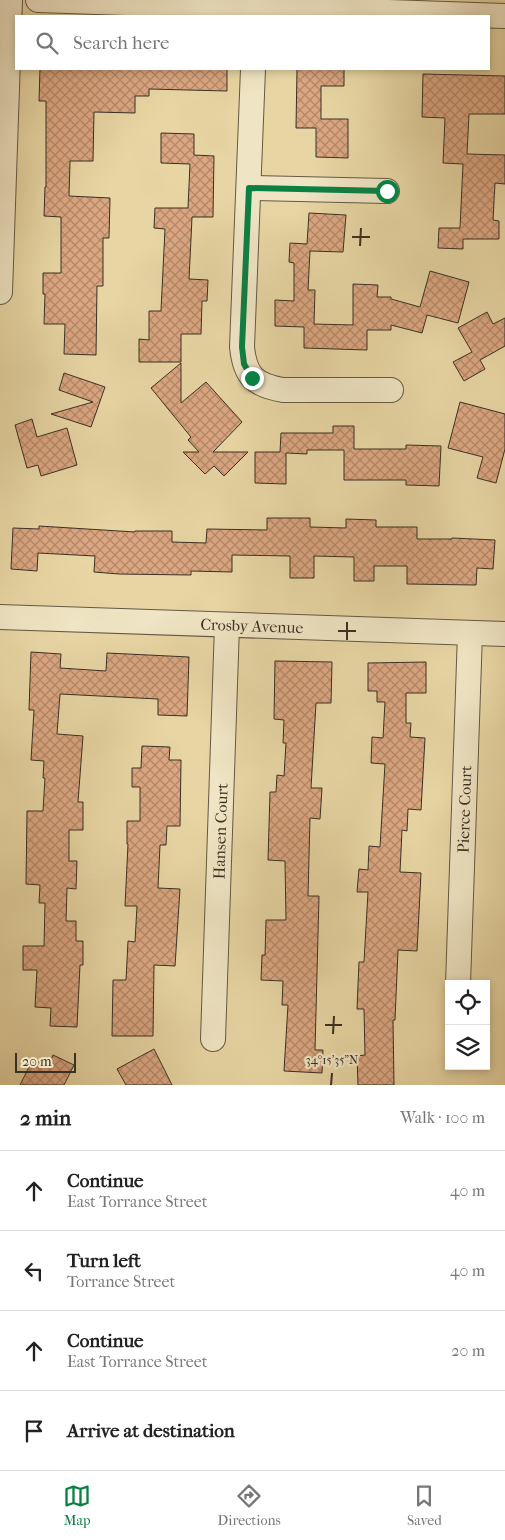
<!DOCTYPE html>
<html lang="en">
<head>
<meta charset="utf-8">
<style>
	:root { --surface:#fff; --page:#f2f2f2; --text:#222; --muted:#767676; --line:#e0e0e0; --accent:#0b8043 }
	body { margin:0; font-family:"IM FELL French Canon",serif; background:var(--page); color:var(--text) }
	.controls { position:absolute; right:15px; bottom:15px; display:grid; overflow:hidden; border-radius:0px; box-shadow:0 2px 8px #0003 }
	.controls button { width:45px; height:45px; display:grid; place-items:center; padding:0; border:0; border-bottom:1px solid var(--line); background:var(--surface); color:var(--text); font:25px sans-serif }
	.scale { position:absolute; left:15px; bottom:12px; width:61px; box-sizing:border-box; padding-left:5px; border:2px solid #3a3023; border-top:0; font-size:14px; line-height:18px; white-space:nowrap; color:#3a3023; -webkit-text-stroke:4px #efe4c3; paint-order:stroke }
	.stop { position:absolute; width:15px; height:15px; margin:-11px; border:4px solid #0b8043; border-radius:50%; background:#fff }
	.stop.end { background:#0b8043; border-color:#fff; box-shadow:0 1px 5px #0008 }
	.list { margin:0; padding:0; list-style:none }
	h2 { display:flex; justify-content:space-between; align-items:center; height:65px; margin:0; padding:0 20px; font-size:21px }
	h2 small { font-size:16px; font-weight:400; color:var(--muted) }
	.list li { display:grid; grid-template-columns:32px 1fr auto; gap:15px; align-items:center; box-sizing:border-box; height:80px; padding:0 20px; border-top:1px solid var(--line) }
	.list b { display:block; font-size:19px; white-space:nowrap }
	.list p { margin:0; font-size:16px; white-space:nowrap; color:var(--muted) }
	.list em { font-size:16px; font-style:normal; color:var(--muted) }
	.icon { flex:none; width:28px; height:28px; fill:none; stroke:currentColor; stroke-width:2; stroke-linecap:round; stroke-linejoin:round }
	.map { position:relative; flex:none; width:505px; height:1085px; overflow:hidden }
	.search { position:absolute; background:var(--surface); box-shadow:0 2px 8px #0003; left:15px; right:15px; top:15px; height:55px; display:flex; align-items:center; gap:12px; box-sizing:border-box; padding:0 18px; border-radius:0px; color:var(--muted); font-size:19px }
	.sheet { height:385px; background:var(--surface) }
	nav { display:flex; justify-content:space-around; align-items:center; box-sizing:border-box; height:70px; border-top:1px solid var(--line); background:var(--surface); font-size:14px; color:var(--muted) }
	nav a { display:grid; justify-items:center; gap:2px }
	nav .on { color:var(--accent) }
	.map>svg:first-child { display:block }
	.building { fill:url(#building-cross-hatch); stroke:#3a3023 }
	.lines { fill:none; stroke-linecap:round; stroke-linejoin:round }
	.street-casing { stroke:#655943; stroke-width:26 }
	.street { stroke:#efe4c3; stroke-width:24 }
	.route { stroke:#0b8043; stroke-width:6 }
	.ticks { fill:none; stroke:#3a3023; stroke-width:2 }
	.labels { text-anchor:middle; stroke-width:4.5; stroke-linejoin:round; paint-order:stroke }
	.street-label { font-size:16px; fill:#3a3023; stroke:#efe4c3 }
	.ticks-label { font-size:12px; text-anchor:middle; fill:#3a3023; stroke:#efe4c3; stroke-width:4.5; stroke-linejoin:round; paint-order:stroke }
</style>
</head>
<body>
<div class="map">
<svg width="505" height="1085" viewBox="0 0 505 1085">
	<defs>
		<pattern id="building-cross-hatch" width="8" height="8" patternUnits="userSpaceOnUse" patternTransform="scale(1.25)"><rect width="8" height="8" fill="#dba681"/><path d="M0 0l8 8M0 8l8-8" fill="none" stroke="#b38869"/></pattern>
	</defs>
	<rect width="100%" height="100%" fill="#e7d5a3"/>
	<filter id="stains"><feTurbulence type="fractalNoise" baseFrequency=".004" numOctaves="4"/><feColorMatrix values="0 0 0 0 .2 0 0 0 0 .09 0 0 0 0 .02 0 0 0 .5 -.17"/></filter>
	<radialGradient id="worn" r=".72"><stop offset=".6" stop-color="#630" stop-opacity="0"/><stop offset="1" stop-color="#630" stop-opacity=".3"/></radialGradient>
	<path class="building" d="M40,69H227V91L149,89V96H135V113L94,112L93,161H70L69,196L110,198L109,238H103V286H97L96,355L64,354L65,324H44L45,294H43V273H61V217L44,216L45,187H46V101H39Z
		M297,69H344V86H321V119H348V158L316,157V128H296Z
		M423,74L505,76V114H469L467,154L505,155V184L495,183L493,220L499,221V239H463V249L438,248L439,228H460L463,164L443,163L445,118L422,117Z
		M161,133L194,134V155L214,156L213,217H192L191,239L189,279L208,280L207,301H202L201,334H181V362H139V339L149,340V311H161L165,229L154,228L155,208H188L190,164L161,163Z
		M309,213L346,215L343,252L310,251L308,290H315L314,324L353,325V284L378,285L377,297H391V299L420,307L430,271L469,282L458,323L427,315L422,333L391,325V330H367V350L304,348V327L275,326V300L294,301V263L289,262L290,243L307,244Z
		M487,312L493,324L505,318V346L480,360L485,369L464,381L453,362L472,352L458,328Z
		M181,363V403L206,382L242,422L213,452H248L224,476L214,466L205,474L183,452H199L188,440L191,437L151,388Z
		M64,373L105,387L91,427L51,414L93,402L59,390Z
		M460,402L505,414V449L496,483L477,478L483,457L448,448Z
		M32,419L37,437L67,428L77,465L41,476L38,465L27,468L15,425Z
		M333,426H354V449H406V445L441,446L439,486L406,485V480H344V450H307V454L286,453V484L255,483V452H280L281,433H333Z
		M267,518H310V527L346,528V519L376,520V527H417V539H452V538L495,540L493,569L477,568L476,585L407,584V566H374V581H354V557L314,556V578H290V556L232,555V572L191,571V575L119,574L94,572L95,556L38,553L37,571L11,569L13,528L39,529V526L135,532V531H172V542L206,543L207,529L267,530Z
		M31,652L61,654L60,668L106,671L107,653L189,657L187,716L158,715V699L60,694L57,734L83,736L78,802H83V830H69V861H77L76,889L67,888L66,921H76V941H83V965H80L77,1027L50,1026L51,1008L35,1007L37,970H23V946H44L45,903H39L40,885L26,884L27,811H43L45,778H43L44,761L31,760L34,710H29Z
		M275,661L332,662L331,703H316L311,788H322L320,819L310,818L308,896H319L315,1050H323L322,1073L284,1071L288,1005H282L283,981L261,980L262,955H265L266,920H286L285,861L268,860L270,792H276L277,775L284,776L286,743H283L284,720L274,719Z
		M426,662V693H406V723H411L410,737L425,738L421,810L408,809L407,831L402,830L400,872L421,873L417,951L398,950L395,1020H393L394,1085H358L357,1056L365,1055L364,1009H357L359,962H364L368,892H357L359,869L368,870L369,846L380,847L385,764L371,763L372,737L383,738L385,702H377V691H368V663Z
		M142,746L170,747L169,760H181L180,826H167L166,845H160L158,888L180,889L175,966L154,965L153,1036H112L113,980H126L128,941L135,942L137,906H125L128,844H127V821H140V787H132V768H141Z
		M154,1049L172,1085H126L117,1069Z
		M53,1055L74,1065L64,1085H20L33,1059L48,1066Z"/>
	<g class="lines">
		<defs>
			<g id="street">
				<path d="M38,0L505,16"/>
				<path d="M253,69L242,347C245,376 254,385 283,390H391"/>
				<path d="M249,188L387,191"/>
				<path d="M0,292L10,0"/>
				<path id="s1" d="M0,617L505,634"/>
				<path id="s2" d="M458,984L470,633"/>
				<path id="s3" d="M213,1039L227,625"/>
			</g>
		</defs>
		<use href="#street" class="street-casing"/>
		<use href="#street" class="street"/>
	</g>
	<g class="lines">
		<path class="route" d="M252,378L244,364L242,347L249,188L387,191"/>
	</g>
	<path class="ticks" d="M352,237H370M360,246L361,228M338,631H356M347,640V622M325,1025H342M333,1034L334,1016M331,1085L332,1073"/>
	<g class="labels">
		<g class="street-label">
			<text dy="6" stroke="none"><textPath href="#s1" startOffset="252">Crosby Avenue</textPath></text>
			<text dy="6" stroke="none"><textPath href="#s2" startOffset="175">Pierce Court</textPath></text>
			<text dy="6" stroke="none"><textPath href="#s3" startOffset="208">Hansen Court</textPath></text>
		</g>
	</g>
	<g class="ticks-label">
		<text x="332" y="1064">34°15'35"N</text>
	</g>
	<rect width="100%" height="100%" filter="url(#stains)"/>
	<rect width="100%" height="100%" fill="url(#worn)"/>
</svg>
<div class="controls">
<button><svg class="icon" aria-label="locate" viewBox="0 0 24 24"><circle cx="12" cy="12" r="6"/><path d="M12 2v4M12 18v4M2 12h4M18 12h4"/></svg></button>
<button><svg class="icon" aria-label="layers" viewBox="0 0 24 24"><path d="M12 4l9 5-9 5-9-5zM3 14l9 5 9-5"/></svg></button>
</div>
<div class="scale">20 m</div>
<div class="stop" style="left:387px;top:191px"></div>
<div class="stop end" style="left:252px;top:378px"></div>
<div class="search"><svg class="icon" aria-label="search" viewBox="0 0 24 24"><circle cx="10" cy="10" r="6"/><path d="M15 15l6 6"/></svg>Search here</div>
</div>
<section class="sheet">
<h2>2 min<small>Walk · 100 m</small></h2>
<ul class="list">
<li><svg class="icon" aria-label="ahead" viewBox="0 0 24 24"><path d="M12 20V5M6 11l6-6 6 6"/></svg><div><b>Continue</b><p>East Torrance Street</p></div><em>40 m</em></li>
<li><svg class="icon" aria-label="left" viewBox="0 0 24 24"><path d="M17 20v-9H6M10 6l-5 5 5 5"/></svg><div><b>Turn left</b><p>Torrance Street</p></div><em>40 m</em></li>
<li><svg class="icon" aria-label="ahead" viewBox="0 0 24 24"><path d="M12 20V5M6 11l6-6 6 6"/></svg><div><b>Continue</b><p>East Torrance Street</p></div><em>20 m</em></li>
<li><svg class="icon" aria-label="arrive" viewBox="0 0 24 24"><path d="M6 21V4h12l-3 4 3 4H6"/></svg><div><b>Arrive at destination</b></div></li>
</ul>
</section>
<nav>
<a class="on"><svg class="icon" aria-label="map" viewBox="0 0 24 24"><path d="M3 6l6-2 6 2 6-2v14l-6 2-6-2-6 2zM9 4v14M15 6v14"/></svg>Map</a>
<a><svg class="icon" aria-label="directions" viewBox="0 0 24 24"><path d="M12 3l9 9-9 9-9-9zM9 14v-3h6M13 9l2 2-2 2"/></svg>Directions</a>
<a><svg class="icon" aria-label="saved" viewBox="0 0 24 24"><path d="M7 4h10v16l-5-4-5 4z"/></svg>Saved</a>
</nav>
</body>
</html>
